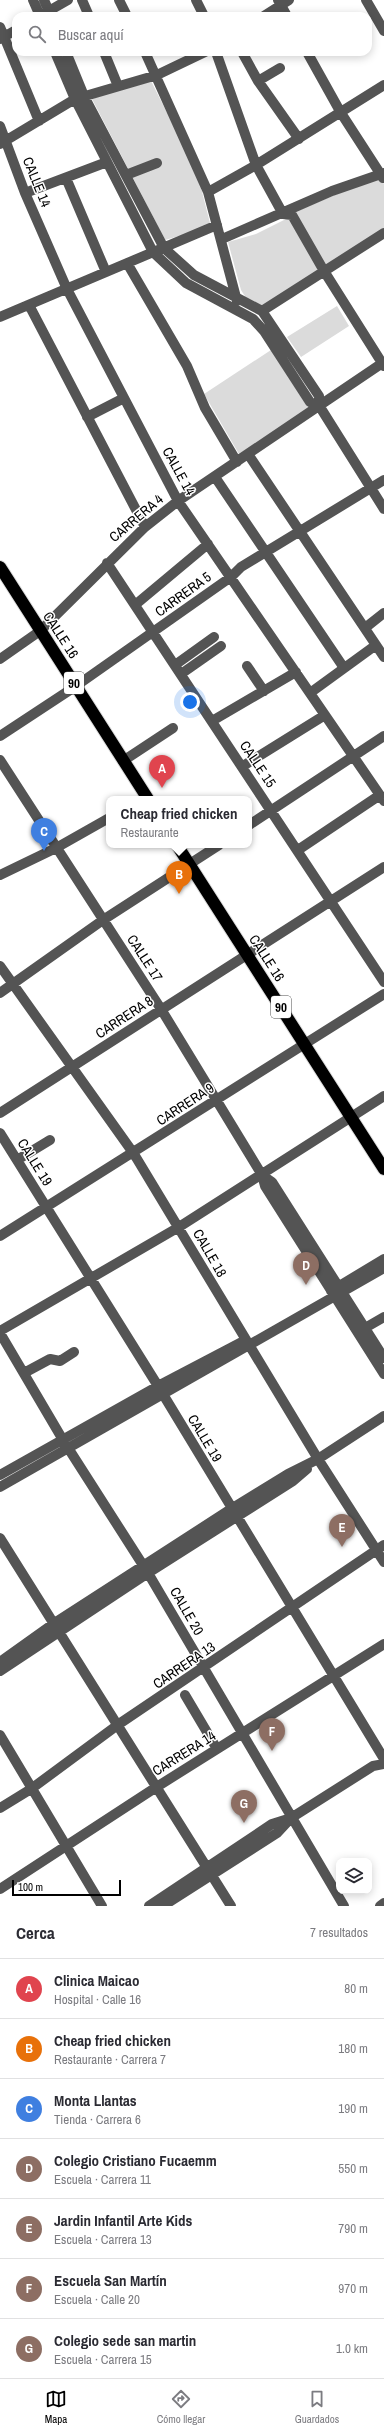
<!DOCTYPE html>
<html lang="es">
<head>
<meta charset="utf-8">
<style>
	:root { --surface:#fff; --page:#f2f2f3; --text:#2b2b33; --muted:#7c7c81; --line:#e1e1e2; --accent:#000 }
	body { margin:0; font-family:"Archivo Narrow",sans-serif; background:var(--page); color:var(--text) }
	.controls { position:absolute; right:12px; bottom:12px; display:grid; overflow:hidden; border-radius:8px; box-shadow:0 2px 10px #0003 }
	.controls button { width:36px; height:36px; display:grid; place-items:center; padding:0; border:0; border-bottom:1px solid var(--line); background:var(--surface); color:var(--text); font:20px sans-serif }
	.scale { position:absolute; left:12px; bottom:10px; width:109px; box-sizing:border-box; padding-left:4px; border:2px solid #000; border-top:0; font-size:11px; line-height:14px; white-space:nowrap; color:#000; -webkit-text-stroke:3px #fff; paint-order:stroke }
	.you { position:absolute; left:190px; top:702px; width:14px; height:14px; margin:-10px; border:3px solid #fff; border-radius:50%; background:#1a73e8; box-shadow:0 0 0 6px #1a73e833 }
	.badge { display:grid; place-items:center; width:26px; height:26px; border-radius:50%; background:var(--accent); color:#fff; font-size:13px; font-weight:700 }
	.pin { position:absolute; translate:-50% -33px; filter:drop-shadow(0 1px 2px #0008) }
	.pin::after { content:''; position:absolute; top:21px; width:14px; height:12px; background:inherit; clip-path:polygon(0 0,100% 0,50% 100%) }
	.popup { position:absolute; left:106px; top:796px; width:146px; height:52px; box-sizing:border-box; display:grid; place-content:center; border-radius:8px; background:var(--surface); filter:drop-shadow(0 1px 3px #0005); font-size:13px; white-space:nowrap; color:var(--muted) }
	.popup b { font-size:15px; color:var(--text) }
	.popup::after { content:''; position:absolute; left:50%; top:100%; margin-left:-8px; border:8px solid transparent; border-top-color:var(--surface) }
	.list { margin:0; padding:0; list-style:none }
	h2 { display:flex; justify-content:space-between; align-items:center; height:52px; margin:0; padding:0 16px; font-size:17px }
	h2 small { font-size:13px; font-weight:400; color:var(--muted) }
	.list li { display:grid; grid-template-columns:26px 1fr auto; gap:12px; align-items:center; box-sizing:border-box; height:60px; padding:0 16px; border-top:1px solid var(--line) }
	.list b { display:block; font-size:15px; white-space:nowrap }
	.list p { margin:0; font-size:13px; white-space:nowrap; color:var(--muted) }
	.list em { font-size:13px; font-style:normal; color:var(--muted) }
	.icon { flex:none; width:22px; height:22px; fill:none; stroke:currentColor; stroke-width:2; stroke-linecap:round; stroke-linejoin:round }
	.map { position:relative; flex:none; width:384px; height:1906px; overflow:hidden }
	.search { position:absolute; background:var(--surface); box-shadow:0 2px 10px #0003; left:12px; right:12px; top:12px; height:44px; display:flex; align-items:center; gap:10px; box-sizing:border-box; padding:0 14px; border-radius:12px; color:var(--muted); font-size:15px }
	.sheet { height:472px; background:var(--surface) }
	nav { display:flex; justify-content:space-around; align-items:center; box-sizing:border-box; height:56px; border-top:1px solid var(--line); background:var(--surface); font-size:11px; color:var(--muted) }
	nav a { display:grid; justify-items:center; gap:2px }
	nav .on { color:var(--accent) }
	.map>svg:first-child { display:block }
	.green { fill:#dbdbdb }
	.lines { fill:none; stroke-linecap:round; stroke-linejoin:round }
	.highway-casing { stroke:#dbdbdb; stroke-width:14 }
	.minor { stroke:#545454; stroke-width:10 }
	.highway { stroke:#000; stroke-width:12 }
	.labels { text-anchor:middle; stroke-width:3; stroke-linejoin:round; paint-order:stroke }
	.shield { fill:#fff; stroke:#4c4c4c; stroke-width:1 }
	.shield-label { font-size:13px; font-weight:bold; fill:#000 }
	.street-label { font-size:14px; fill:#000; stroke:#fff }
</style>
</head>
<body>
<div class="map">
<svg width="384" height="1906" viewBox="0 0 384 1906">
	<rect width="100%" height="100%" fill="#fff"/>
	<path class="green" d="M150,79L197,172L211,227L165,240L92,99Z
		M380,176L384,184V231L324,268L292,213Z
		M292,216L319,270L289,292L259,307L248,301L241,290L228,242L256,234Z
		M337,306L349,326L301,357L287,337Z
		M271,350L309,409L239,454L204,394Z"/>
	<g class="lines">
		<defs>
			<path id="highway" d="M0,567L148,799
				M177,845L384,1169"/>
		</defs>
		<use href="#highway" class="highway-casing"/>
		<path class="minor" d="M33,0L40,16
			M44,0L51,16
			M82,0L89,16
			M119,0L127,16
			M196,0L204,16
			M278,0L287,16
			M366,0L384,31
			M40,16L68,0
			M264,16L289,0
			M0,27L39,121
			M0,39L16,30
			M55,52L75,99L153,252L186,283L253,319L264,331L310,402L320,407
			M66,52L84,96L164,248L194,275L262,311L319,396L320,407L384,509
			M104,52L118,86
			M145,52L208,192L237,301
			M216,52L256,165L283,214L292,215L324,271L384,366
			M242,52L258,81L299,139
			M307,52L341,113L383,178
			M258,81L280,68
			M0,126L25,193L67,289L178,501L384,801
			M0,144L75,99L157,75L205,52
			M126,175L157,163
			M66,178L106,272
			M208,192L256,165L384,85
			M25,193L107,162
			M222,239L332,191L384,173
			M127,263L187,366L205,408L237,462
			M29,305L145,527
			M262,311L384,233
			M0,317L217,225
			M87,417L124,398
			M248,454L384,657
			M215,477L344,668
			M107,563L384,982
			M135,605L208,544
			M365,628L384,613
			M0,659L40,631L145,527L178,501L384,362
			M175,665L214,637
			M247,666L264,691
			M181,674L221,646
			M310,693L376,645
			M212,721L296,672
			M0,736L76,686L231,577L241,567L384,480
			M0,760L161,1009L262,1175L265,1186L384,1374
			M123,761L173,728
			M243,766L325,715
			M249,825L384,736
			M298,850L380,795
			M0,875L56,848L109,818
			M0,966L134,1154L318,1459L384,1562
			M0,993L103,920L219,845
			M0,1113L384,867
			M0,1133L158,1386L384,1759
			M17,1160L50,1140
			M262,1175L272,1182L384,1358
			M0,1236L384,994
			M331,1291L384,1259
			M365,1328L384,1317
			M0,1331L179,1227L384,1096
			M0,1333L63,1440L148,1573L344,1906
			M24,1373L50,1359L60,1361L74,1352
			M0,1475L158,1386L242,1342
			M0,1487L384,1268
			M0,1538L231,1906
			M0,1662L53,1624L231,1509L288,1474L318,1459L384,1416
			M0,1671L148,1573L293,1481L307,1469
			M185,1695L217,1749
			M0,1735L102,1906
			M0,1808L31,1789L119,1724L384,1545
			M0,1889L155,1788L384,1644
			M149,1906L272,1824L291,1818L373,1766L384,1764
			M163,1906L277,1833L290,1819
			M380,1906L384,1903"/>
		<use href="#highway" class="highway"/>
	</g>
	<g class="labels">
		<g class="shield">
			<rect x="64" y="672" width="20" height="22" rx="3"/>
			<rect x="271" y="996" width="20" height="22" rx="3"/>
		</g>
		<g class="shield-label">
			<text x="74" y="688">90</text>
			<text x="281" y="1012">90</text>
		</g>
		<g class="street-label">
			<text transform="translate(37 182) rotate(68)" y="5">CALLE 14</text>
			<text transform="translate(179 471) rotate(61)" y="5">CALLE 14</text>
			<text transform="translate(136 518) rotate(-40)" y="5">CARRERA 4</text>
			<text transform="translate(183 594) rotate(-36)" y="5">CARRERA 5</text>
			<text transform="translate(61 635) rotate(57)" y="5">CALLE 16</text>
			<text transform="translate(258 764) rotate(56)" y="5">CALLE 15</text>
			<text transform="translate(145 958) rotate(57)" y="5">CALLE 17</text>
			<text transform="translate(267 958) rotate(57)" y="5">CALLE 16</text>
			<text transform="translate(124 1017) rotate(-33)" y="5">CARRERA 8</text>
			<text transform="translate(185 1104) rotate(-33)" y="5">CARRERA 9</text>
			<text transform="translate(35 1162) rotate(58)" y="5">CALLE 19</text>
			<text transform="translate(210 1253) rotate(60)" y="5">CALLE 18</text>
			<text transform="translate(205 1438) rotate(59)" y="5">CALLE 19</text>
			<text transform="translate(187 1611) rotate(60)" y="5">CALLE 20</text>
			<text transform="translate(184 1665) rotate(-34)" y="5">CARRERA 13</text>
			<text transform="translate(184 1753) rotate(-32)" y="5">CARRERA 14</text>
		</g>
	</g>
</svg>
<div class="controls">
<button><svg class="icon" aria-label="layers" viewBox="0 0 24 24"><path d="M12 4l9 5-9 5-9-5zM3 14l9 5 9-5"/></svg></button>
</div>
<div class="scale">100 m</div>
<div class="you"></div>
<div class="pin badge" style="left:162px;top:788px;background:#e0444e">A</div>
<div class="pin badge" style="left:179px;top:894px;background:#e8710a">B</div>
<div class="popup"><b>Cheap fried chicken</b>Restaurante</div>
<div class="pin badge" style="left:44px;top:851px;background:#3f7fe0">C</div>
<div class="pin badge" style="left:306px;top:1285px;background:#8d6e63">D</div>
<div class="pin badge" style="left:342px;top:1547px;background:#8d6e63">E</div>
<div class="pin badge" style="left:272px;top:1751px;background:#8d6e63">F</div>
<div class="pin badge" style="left:244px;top:1823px;background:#8d6e63">G</div>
<div class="search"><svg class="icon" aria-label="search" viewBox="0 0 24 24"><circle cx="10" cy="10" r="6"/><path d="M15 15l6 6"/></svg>Buscar aquí</div>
</div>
<section class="sheet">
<h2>Cerca<small>7 resultados</small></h2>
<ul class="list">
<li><span class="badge" style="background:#e0444e">A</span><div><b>Clinica Maicao</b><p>Hospital · Calle 16</p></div><em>80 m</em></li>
<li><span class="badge" style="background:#e8710a">B</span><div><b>Cheap fried chicken</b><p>Restaurante · Carrera 7</p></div><em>180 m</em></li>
<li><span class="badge" style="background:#3f7fe0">C</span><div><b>Monta Llantas</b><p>Tienda · Carrera 6</p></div><em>190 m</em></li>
<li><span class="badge" style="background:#8d6e63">D</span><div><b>Colegio Cristiano Fucaemm</b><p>Escuela · Carrera 11</p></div><em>550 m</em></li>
<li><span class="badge" style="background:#8d6e63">E</span><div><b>Jardin Infantil Arte Kids</b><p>Escuela · Carrera 13</p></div><em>790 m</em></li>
<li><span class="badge" style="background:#8d6e63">F</span><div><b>Escuela San Martín</b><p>Escuela · Calle 20</p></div><em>970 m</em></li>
<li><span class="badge" style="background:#8d6e63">G</span><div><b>Colegio sede san martin</b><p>Escuela · Carrera 15</p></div><em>1.0 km</em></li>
</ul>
</section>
<nav>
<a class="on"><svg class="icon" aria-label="map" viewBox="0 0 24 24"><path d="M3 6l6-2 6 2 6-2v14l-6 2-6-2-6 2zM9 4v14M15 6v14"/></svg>Mapa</a>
<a><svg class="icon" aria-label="directions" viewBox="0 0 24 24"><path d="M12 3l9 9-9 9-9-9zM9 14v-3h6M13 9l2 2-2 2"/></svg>Cómo llegar</a>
<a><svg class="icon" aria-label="saved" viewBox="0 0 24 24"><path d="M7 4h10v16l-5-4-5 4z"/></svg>Guardados</a>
</nav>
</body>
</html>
